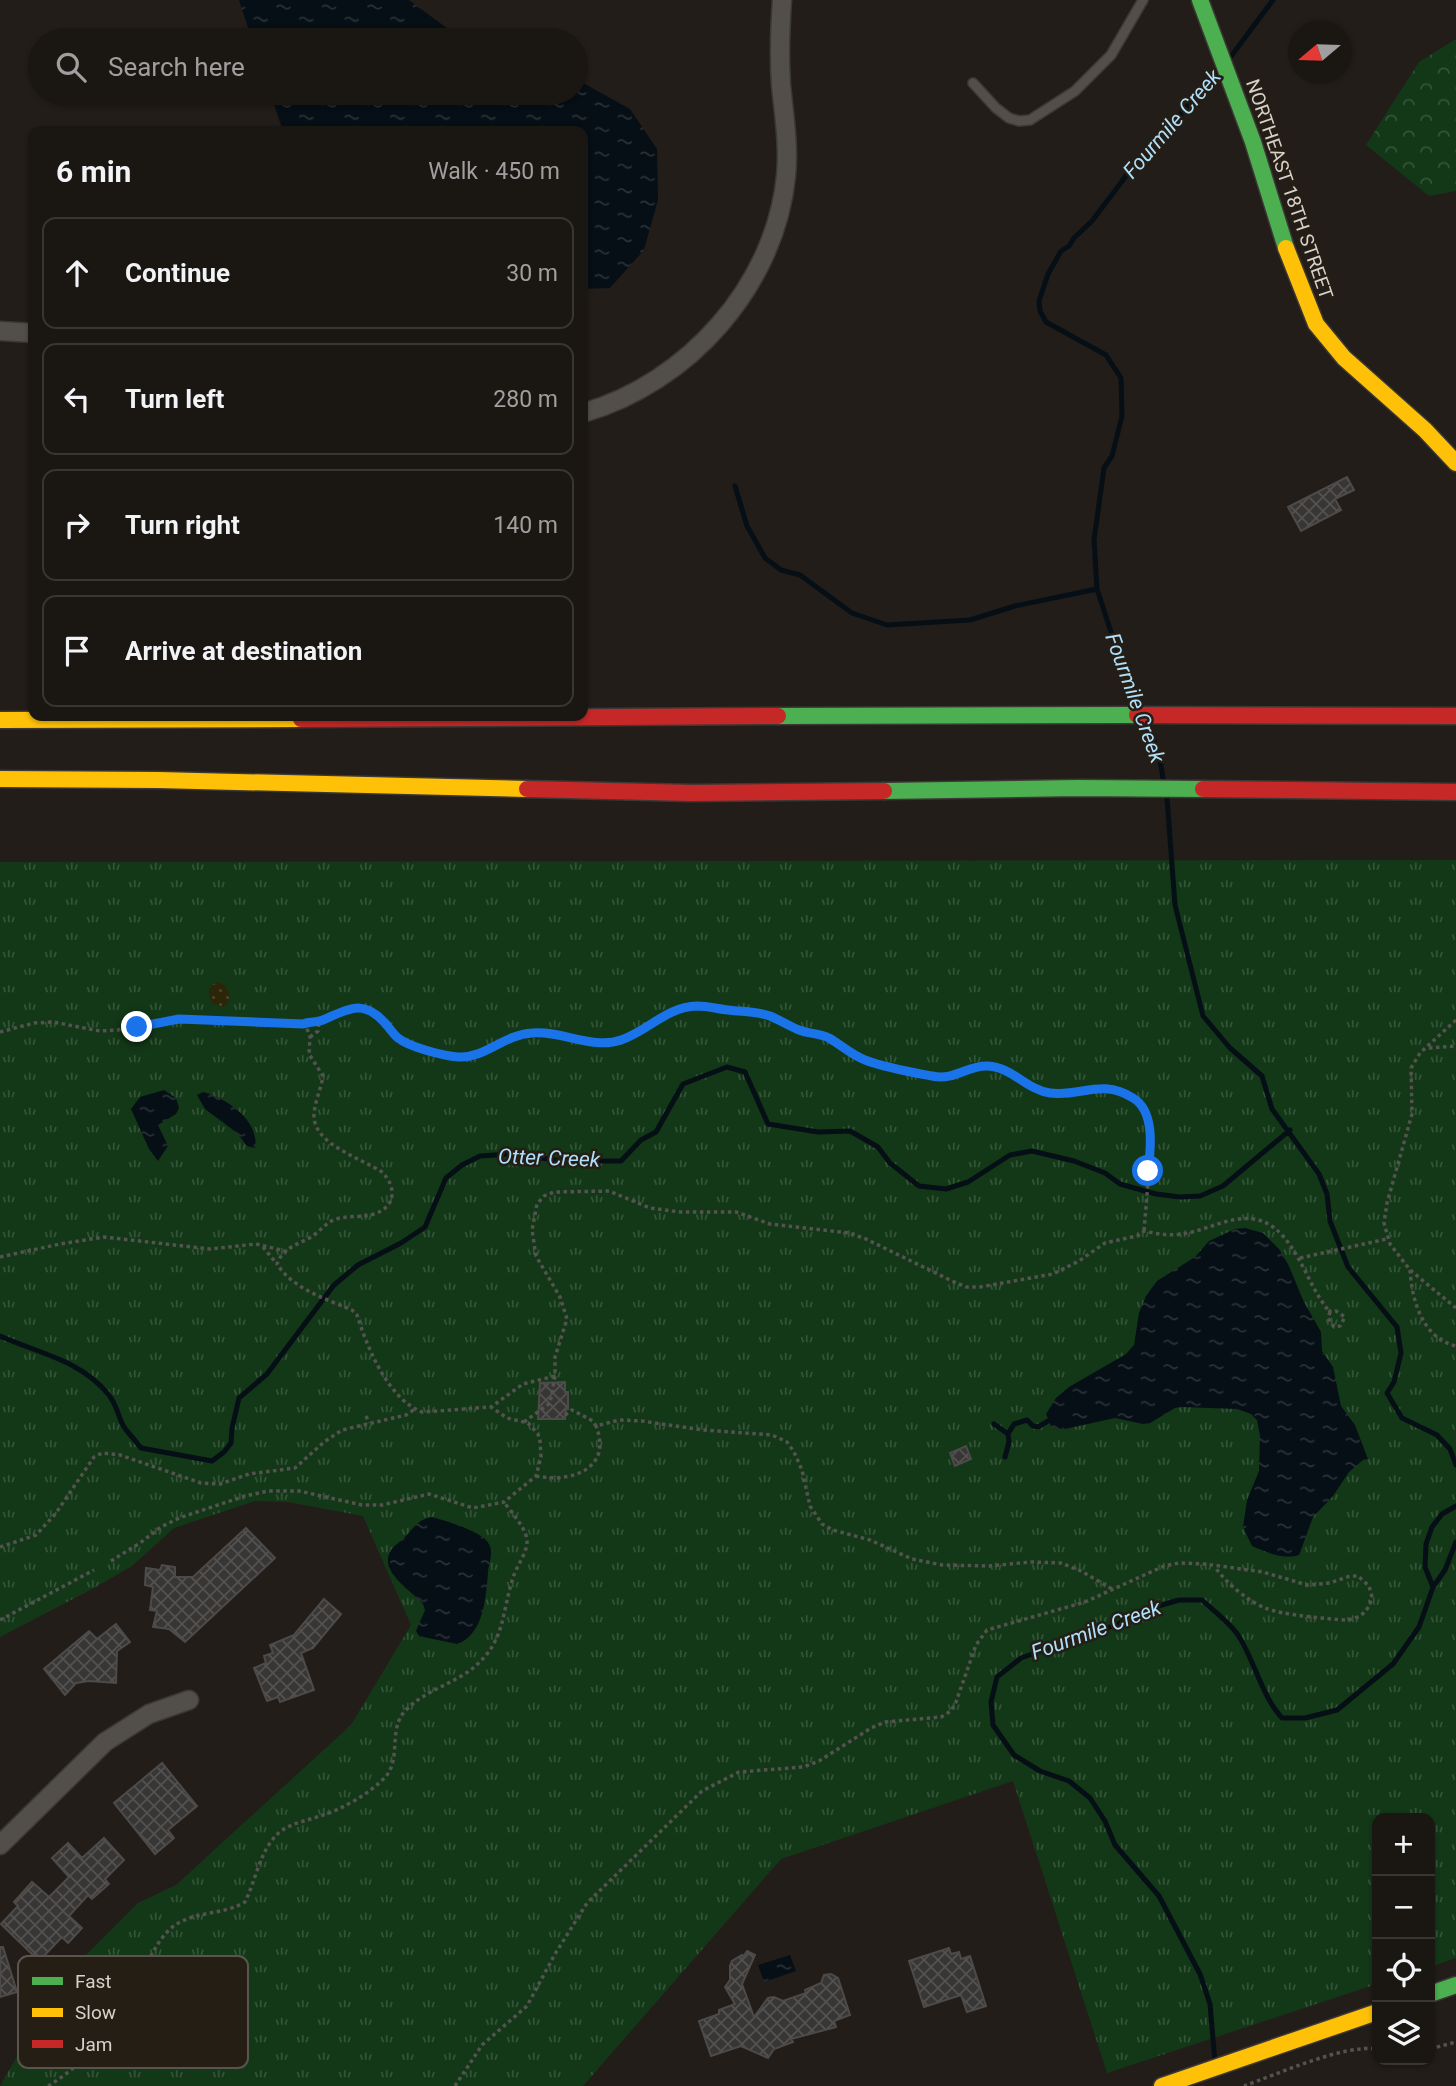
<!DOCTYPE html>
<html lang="en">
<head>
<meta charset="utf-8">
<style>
	:root { --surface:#1a1612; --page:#272320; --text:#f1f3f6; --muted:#9f9f9f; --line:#383532 }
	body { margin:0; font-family:Roboto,sans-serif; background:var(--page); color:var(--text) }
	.controls { position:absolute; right:21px; bottom:21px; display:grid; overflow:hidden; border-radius:14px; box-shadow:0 2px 5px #0004 }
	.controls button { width:63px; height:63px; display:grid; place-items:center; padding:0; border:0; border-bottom:2px solid var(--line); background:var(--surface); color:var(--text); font:35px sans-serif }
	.compass { position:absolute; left:1288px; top:21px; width:63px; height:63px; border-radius:50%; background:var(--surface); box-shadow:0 2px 5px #0004; rotate:251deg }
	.stop { position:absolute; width:21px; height:21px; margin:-16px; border:5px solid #1a73e8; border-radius:50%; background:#fff }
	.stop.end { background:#1a73e8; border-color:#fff; box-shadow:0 2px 7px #0008 }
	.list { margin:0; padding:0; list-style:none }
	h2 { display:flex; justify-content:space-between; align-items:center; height:91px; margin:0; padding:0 28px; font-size:30px }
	h2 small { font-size:23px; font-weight:400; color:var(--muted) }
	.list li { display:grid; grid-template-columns:46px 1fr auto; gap:21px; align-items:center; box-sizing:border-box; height:112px; margin:0 14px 14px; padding:0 14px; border:2px solid var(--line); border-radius:14px }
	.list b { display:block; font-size:26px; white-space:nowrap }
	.list em { font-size:23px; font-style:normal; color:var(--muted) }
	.icon { flex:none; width:38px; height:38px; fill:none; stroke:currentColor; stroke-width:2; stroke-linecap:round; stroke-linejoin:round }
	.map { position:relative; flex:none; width:1456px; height:2086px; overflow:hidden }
	.search { position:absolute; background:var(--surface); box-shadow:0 2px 5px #0004; left:28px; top:28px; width:560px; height:77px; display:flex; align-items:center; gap:18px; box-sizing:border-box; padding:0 24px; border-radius:38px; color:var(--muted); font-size:26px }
	.panel { position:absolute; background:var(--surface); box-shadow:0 2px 5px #0004; left:28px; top:126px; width:560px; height:595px; border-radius:14px }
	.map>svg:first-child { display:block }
	.grass { fill:url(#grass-tufts) }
	.forest { fill:url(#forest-crowns) }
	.sand { fill:url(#sand-dots) }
	.water { fill:url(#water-ripples) }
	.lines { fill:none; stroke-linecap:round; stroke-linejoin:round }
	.stream { stroke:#060f16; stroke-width:5 }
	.building { fill:url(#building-cross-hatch); stroke:#4d4a4a; stroke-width:2 }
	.lane-casing { stroke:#3c3835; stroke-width:12 }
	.street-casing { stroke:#3c3835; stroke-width:21 }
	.fast-casing { stroke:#3c3835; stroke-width:19 }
	.slow-casing { stroke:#3c3835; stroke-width:19 }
	.jam-casing { stroke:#3c3835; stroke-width:19 }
	.path { stroke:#55534f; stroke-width:3.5; stroke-dasharray:3.5 3.5; stroke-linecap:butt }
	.lane { stroke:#524e4a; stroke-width:9 }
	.street { stroke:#524e4a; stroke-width:18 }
	.fast { stroke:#4caf50; stroke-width:16 }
	.slow { stroke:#ffc107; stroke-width:16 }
	.jam { stroke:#c62828; stroke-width:16 }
	.route { stroke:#1a73e8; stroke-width:9 }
	.labels { text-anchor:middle; stroke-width:5; stroke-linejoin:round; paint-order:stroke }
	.street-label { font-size:19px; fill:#d7d2cc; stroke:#251e15 }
	.water-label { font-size:21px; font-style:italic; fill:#b0dffb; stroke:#251e15 }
	.key { fill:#251e15; stroke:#5a544c; stroke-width:2 }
	.key-label { font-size:19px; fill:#d7d2cc }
</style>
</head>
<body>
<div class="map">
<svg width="1456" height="2086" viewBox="0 0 1456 2086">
	<defs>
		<pattern id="grass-tufts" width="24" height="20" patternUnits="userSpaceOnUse" patternTransform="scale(1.75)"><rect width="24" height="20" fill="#123817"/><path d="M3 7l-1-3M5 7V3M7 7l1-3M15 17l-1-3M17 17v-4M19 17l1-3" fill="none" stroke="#345438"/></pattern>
		<pattern id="forest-crowns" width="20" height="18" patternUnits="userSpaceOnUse" patternTransform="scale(1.75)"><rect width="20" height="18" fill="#123817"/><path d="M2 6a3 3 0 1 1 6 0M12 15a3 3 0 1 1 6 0" fill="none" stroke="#345438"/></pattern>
		<pattern id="sand-dots" width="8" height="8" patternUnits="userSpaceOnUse" patternTransform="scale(1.75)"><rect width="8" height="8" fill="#2c2508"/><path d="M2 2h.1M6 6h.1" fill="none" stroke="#4a442b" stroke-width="1.8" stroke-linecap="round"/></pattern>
		<pattern id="water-ripples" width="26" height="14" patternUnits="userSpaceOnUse" patternTransform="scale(1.75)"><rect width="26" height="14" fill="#060f16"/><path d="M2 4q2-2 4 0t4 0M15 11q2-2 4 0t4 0" fill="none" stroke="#2a3137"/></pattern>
		<pattern id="building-cross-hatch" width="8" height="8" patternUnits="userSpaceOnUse" patternTransform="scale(1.75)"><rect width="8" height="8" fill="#383635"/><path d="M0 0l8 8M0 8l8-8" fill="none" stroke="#545251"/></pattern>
	</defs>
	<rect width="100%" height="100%" fill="#221d18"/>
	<path class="grass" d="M1456,860V1958L1430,1967V1818H1377V1984L1107,2073L1013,1781L781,1859L583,2086H0L61,1980L138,1903L176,1885L351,1725L411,1625L363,1516L288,1502L255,1501L174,1528L132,1566L94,1588L0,1637V862Z"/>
	<path class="forest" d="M1456,39V191L1429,196L1366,145L1419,62Z"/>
	<path class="sand" d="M219,982C228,986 231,995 228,1004L223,1007L212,1003C207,993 207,985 219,982Z"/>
	<path class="water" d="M239,0H409L455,34L473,40H252Z
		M576,79L630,109L657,149L658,200L644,250L610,288L583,289V131H283L270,93H576Z
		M164,1090L176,1098L179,1108L176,1114L158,1125L168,1146L158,1161L149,1149L131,1109L140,1097Z
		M203,1092C227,1098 260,1121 255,1148L247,1146L237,1133L205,1109L197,1095Z
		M1245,1228L1263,1233L1279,1249L1288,1264L1304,1302L1321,1332L1322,1351L1333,1367L1341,1406L1355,1425L1368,1459L1363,1460L1349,1472L1333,1496L1313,1517L1301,1550L1299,1555C1285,1560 1265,1552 1252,1546L1243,1527L1247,1500L1259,1471L1260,1436L1257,1420L1251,1414L1237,1409L1182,1407L1175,1408L1150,1423L1143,1424L1115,1418L1060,1430L1051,1426L1046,1414L1056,1398L1069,1387L1126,1354L1134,1345L1139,1313L1146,1296L1157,1281L1195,1257L1209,1241L1235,1229Z
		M432,1517C444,1520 479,1531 487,1541C495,1551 489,1561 488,1573C486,1596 484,1635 457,1644L419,1636L416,1631L425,1610L423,1604C412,1591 379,1572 390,1552C393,1545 401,1542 406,1536C414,1527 419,1519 432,1517Z
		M790,1955L796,1971L764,1982L758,1965Z"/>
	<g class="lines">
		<path class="stream" d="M1229,59L1273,0
			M735,486L747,526L765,558L781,570L800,575L852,613L887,625L970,620L1015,606L1097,589
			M1141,705L1122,666L1097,589L1094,540L1104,468L1112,456L1122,416L1121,378L1106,355L1046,322L1040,311L1039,301L1048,274L1061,251L1069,246L1074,238L1092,221L1129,172L1159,143L1183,111L1218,72
			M1148,724L1159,754L1163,778
			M1167,798L1175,905L1203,1016L1230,1048L1262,1076L1272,1109L1319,1174L1327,1194L1330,1221L1348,1267L1397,1327L1401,1353L1394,1382L1387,1393L1402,1418L1437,1435L1450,1449L1456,1465
			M0,1336C38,1353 80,1360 108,1394C118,1406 117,1415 124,1427C129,1434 136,1441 141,1448L212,1461L224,1452L231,1443L232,1428L239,1398L267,1374L334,1285L358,1265L401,1243L425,1227L446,1178L462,1165L480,1156L511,1154L563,1161H621L641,1140L656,1132L683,1084L727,1067L745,1072L768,1124L818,1132L850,1131L878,1147L890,1163L919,1186L946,1189L968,1182L1010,1155L1032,1151L1074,1161L1105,1173L1120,1184L1156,1194L1180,1197L1200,1196L1223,1186L1290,1130
			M994,1424L1008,1434
			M1005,1457L1009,1442L1008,1434L1014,1424L1027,1420L1033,1426L1038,1427L1048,1421
			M1433,1587L1445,1570L1456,1542
			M1215,2062L1210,2004L1200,1974L1159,1896L1115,1845L1105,1821L1090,1798L1069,1781L1040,1771L1014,1755L993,1725L991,1702L997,1677L1021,1658L1118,1624L1141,1611L1179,1600H1202C1214,1611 1229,1622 1238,1635C1255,1661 1261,1695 1282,1718H1305L1337,1710L1393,1664L1419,1627L1433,1587L1425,1567L1426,1544L1432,1527L1442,1514L1456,1506"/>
	</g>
	<path class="building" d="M1347,477L1354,490L1335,499L1341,510L1301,531L1288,507Z
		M565,1382V1392H568V1409H566L565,1419H538L540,1383Z
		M966,1446L971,1459L955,1466L950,1453Z
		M246,1528L275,1558L185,1642L169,1629L153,1627L157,1611L150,1610L153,1587L145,1585L146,1568L160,1570L162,1565L175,1567V1577H193Z
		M324,1599L341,1614L313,1648L301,1653L314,1690L280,1702L278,1697L267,1701L254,1668L266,1663L264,1656L273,1653L270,1645L294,1635Z
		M116,1624L130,1642L117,1651L116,1683L89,1681L76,1683L65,1695L44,1669L89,1631L97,1639Z
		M162,1763L197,1806L168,1830L174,1838L155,1854L114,1803Z
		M104,1838L124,1860L105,1879L109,1884L92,1899L88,1895L69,1916L82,1928L68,1943L62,1937L39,1961L1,1924L18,1906L14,1902L32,1882L49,1897L69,1877L52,1858L68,1843L82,1858Z
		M0,1947H3L17,1992L0,1997Z
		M949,1948L951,1954L959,1952L961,1959L970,1956L986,2006L967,2012L961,1995L924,2007L909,1961Z
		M747,1951L755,1955L742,1984L754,2017L768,1998L774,1997L783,2001L806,1993L805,1990L821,1983L824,1975L831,1974L838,1978L850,2015L834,2021L836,2027L791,2039L793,2042L774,2049L768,2058L741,2046L711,2056L699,2021L719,2014V2010L735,2004L725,1987L730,1980V1966L732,1961L742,1955L743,1957Z"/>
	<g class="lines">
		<defs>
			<path id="lane" d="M973,83L996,108L1009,118L1019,121L1030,120L1075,91L1111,55L1143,0"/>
			<path id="street" d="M0,331L33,333
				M583,413C688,383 775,286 786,176C789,145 784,115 781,85C779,56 780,29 782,0
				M0,1845L105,1742L149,1714L189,1700"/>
			<path id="fast" d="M1200,0L1253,142L1286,248
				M778,716L1137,715
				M884,791L1077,788L1203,789
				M1430,1994L1456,1985"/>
			<path id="slow" d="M1286,248L1316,324L1344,358L1425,430L1456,463
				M0,720L301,719
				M0,779L158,780L527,789
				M1162,2086L1377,2012"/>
			<path id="jam" d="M1137,715L1456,716
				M301,719L778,716
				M527,789L692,793L884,791
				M1203,789L1456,792"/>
		</defs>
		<use href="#lane" class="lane-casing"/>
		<use href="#street" class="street-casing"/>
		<use href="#fast" class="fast-casing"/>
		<use href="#slow" class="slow-casing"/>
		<use href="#jam" class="jam-casing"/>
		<path class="path" d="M1456,1020L1420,1053L1411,1068L1412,1114L1387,1203L1384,1223L1390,1244L1410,1270L1456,1308
			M307,1022L306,1026L310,1037L309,1054L323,1076C321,1089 315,1101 314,1114C312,1144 361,1158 382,1172C397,1187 396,1207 374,1214C362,1218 349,1215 336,1219C327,1222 322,1229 314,1235C306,1241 294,1244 286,1251C281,1254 279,1260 277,1264C293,1289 326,1299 352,1310L357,1315C367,1347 388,1399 422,1412L491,1407L523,1384L555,1376V1357L567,1319L560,1297L536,1256L532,1230L537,1204L544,1196L554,1192L609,1191L650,1208L680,1212H736L770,1224L849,1233L866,1239L952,1281L966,1287H980L1053,1274L1079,1261L1105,1243L1137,1236L1144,1231C1157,1234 1169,1236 1182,1234C1217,1229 1250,1201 1282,1235C1303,1258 1310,1289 1330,1312L1328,1318L1334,1327L1340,1326L1345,1317L1336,1311L1331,1312L1325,1307
			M0,1032L34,1023L53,1022L100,1031L118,1030L179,1019L303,1024L307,1022H319L354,1007L364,1008L376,1013L398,1038L437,1053L469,1058L505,1039L535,1032H551L609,1043L632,1035L675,1010L700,1006L768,1016L788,1026L803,1031L815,1032L829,1038L864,1060L932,1076L945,1078L979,1066H990L1002,1068L1026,1085L1051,1093L1092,1088L1117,1090L1143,1105L1147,1117L1150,1158L1144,1231
			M310,1037L318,1031L319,1022
			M1429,1048L1456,1046
			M263,1247L277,1264
			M0,1257L60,1244L104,1237L210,1249L256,1244L285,1251
			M1300,1258L1387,1239
			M1410,1270C1412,1300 1422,1338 1456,1346
			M565,1415L572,1410L593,1421L596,1426L619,1420L642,1421L703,1430L772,1435L787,1442L794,1452L802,1470L810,1506L822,1524L833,1530L870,1540L912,1559L942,1565L989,1566L1031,1562L1061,1563L1081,1571L1112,1589
			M366,1416L369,1423
			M524,1422L550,1403L555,1376
			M536,1476C571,1483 613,1469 596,1426
			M0,1547L36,1535L56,1513L94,1457L102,1453L120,1455L201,1483L220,1484L249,1474L295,1468L324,1442L342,1430L406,1415L415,1409
			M111,1561L140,1543L161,1527L179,1518L245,1496L268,1491H299L362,1505H382L429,1494L473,1508L504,1502L536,1476L541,1457L540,1441L538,1434L528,1423L507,1418L491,1407
			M0,1620L94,1570
			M1430,2049L1456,2042
			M48,2086C88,2062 115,2027 136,1985C146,1967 154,1945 169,1930C190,1910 222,1916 245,1902C255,1882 259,1856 273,1839C284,1824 303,1822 320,1816C341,1810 373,1792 387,1775C401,1756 388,1728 406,1710C424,1691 453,1684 473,1668C506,1641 501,1614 513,1578C516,1567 526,1555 527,1543C528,1529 511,1513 504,1502
			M455,2086L482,2045L527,2006L555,1954L587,1903L702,1791L739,1772L803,1767L819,1761L871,1728L885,1722L941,1717L951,1711L956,1702L976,1645L987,1630L1085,1602L1164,1566L1179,1563L1205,1564L1263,1572L1307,1585L1330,1583L1350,1576H1358L1369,1586L1372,1597C1368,1612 1362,1617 1347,1620C1328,1619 1282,1615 1265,1608C1248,1601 1226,1583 1215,1567
			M1244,2086C1278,2074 1344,2044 1377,2049"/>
		<use href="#lane" class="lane"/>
		<use href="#street" class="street"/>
		<use href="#fast" class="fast"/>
		<use href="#slow" class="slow"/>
		<use href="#jam" class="jam"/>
	</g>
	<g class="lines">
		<path class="route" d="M137,1027L179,1019L303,1024C310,1021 316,1023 323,1020C347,1010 362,998 384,1022C389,1027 393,1034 398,1038C409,1047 444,1056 458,1057C484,1059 503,1035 532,1033C561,1030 593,1050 621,1040C648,1031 666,1007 697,1006C708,1006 718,1009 728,1010C743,1012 756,1011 770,1016C780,1020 789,1026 799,1030C809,1034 819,1033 829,1038C841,1045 852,1055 865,1060C886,1068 910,1072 932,1076C955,1081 967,1065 988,1066C1012,1067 1027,1090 1050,1093C1082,1097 1101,1078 1133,1098C1155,1111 1151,1148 1148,1171"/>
	</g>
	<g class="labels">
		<g class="street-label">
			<text transform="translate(1290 189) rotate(71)" y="7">NORTHEAST 18TH STREET</text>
		</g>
		<g class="water-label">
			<text transform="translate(1172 124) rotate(-49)" y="7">Fourmile Creek</text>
			<text transform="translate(1135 698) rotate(70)" y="7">Fourmile Creek</text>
			<text transform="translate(549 1158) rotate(2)" y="7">Otter Creek</text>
			<text transform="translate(1096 1630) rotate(-20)" y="7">Fourmile Creek</text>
		</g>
	</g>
	<rect x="18" y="1956" width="230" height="112" rx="10" class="key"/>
	<rect x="32" y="1977" width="31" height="8" fill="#4caf50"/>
	<rect x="32" y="2008" width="31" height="9" fill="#ffc107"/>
	<rect x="32" y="2040" width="31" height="8" fill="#c62828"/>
	<g class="key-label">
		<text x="75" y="1988">Fast</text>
		<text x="75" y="2019">Slow</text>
		<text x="75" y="2051">Jam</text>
	</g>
</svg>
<div class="controls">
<button>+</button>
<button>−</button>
<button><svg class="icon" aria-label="locate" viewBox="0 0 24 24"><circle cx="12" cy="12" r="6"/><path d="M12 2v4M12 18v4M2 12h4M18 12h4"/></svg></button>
<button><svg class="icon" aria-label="layers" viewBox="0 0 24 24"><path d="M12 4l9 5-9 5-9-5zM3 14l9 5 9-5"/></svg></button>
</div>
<svg class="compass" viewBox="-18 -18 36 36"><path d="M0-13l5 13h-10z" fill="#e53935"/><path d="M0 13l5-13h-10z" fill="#9f9f9f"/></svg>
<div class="stop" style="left:1148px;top:1171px"></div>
<div class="stop end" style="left:137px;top:1027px"></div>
<div class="search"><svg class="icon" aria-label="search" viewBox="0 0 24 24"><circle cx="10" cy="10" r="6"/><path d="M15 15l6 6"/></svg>Search here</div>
<section class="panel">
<h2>6 min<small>Walk · 450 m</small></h2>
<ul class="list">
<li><svg class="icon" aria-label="ahead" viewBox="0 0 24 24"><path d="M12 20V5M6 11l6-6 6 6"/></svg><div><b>Continue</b></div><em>30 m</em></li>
<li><svg class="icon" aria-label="left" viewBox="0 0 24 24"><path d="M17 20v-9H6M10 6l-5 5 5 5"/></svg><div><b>Turn left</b></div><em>280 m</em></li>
<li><svg class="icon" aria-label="right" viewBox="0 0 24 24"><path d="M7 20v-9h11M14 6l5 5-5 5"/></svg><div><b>Turn right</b></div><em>140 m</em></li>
<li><svg class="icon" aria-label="arrive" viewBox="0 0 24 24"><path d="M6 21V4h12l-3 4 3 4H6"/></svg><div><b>Arrive at destination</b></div></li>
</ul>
</section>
</div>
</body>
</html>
